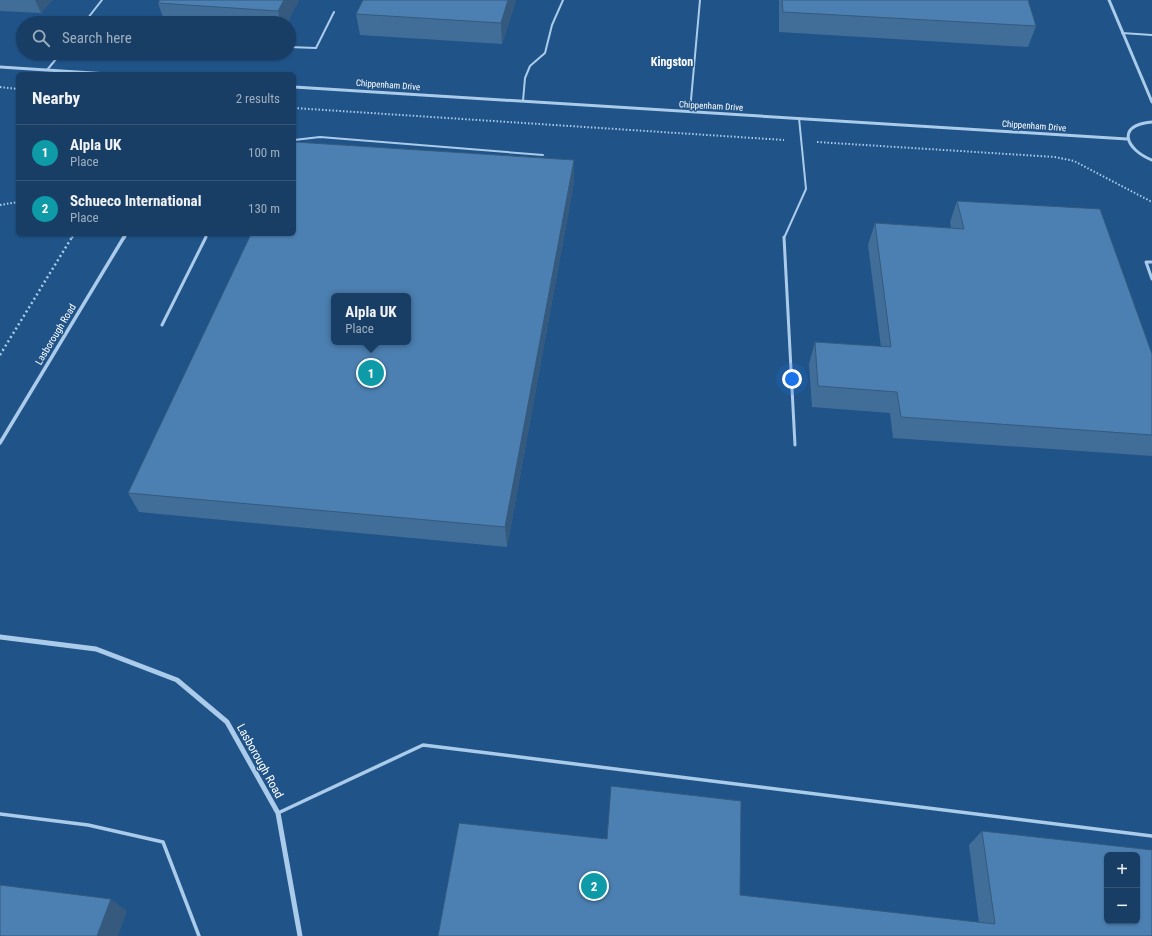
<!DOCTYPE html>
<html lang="en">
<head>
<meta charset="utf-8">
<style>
	:root { --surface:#183e66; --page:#25496f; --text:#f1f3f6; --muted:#9faebf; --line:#36577a; --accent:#8bbbb9 }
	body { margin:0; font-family:"Roboto Condensed",sans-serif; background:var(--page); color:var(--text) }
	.controls { position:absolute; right:12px; bottom:12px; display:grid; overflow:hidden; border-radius:6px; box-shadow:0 1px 3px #0004 }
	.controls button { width:36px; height:36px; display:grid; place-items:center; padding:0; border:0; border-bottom:1px solid var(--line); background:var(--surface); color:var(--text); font:20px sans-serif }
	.you { position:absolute; left:792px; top:379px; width:14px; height:14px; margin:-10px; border:3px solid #fff; border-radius:50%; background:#1a73e8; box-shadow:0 0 0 6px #1a73e833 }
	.badge { display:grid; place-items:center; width:26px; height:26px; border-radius:50%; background:var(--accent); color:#fff; font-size:13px; font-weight:700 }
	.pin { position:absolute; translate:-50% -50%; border:2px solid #fff; box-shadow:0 1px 4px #0006 }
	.popup { position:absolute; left:331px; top:293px; width:80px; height:52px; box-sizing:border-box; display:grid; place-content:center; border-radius:6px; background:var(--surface); filter:drop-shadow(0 1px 3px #0005); font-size:13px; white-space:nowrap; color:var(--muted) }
	.popup b { font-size:15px; color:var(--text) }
	.popup::after { content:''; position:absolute; left:50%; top:100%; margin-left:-8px; border:8px solid transparent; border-top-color:var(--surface) }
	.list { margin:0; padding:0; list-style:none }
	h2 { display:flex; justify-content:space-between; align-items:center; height:52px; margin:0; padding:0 16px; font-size:17px }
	h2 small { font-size:13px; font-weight:400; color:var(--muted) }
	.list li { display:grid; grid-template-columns:26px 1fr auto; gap:12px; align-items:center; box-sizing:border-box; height:56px; padding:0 16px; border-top:1px solid var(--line) }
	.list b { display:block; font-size:15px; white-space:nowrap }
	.list p { margin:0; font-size:13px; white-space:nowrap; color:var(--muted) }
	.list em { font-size:13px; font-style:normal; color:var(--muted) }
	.icon { flex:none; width:22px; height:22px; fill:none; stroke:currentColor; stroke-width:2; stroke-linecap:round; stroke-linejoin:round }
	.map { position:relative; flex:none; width:1152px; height:936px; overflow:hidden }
	.search { position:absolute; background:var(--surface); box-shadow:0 1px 3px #0004; left:16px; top:16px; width:280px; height:44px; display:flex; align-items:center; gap:10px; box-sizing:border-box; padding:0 14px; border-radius:22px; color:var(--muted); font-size:15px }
	.panel { position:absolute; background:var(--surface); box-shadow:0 1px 3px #0004; left:16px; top:72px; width:280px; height:164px; border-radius:6px }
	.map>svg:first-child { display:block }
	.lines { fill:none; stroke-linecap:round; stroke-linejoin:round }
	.path-far1 { stroke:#aacbea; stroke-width:2; stroke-dasharray:1.5 2; stroke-linecap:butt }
	.path { stroke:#aacbea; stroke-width:2.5; stroke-dasharray:2 3; stroke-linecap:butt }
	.lane-far2 { stroke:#aacbea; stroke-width:2 }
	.lane-far1 { stroke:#aacbea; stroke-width:3 }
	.lane { stroke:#aacbea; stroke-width:3.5 }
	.street-far2 { stroke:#aacbea; stroke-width:3 }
	.street-far1 { stroke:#aacbea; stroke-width:3.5 }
	.street { stroke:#aacbea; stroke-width:5 }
	.wall { fill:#416e99 }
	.shaded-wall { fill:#355a7d }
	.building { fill:#4c80b2; stroke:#355a7d; fill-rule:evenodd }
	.labels { text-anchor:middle; stroke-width:3; stroke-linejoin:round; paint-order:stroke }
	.far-street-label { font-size:9px; fill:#fff; stroke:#205388 }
	.street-label { font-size:10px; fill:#fff; stroke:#205388 }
	.far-district-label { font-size:12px; font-weight:bold; fill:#fff; stroke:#205388 }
	.near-street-label { font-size:12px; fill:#fff; stroke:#205388 }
</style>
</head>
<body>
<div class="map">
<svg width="1152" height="936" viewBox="0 0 1152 936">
	<rect width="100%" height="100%" fill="#205388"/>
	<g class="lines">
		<path class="path-far1" d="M0,87L18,89
			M294,108L784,140
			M817,142L1055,157L1074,161L1152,202
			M0,205L18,202
			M72,238L74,234"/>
		<path class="path" d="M0,355L72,237"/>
		<path class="lane-far2" d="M84,23L102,0
			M1122,33L1152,35
			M289,47L316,48L334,12
			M47,70L61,53
			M523,101L525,78L530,66L545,53L552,25L563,0
			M690,111L700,0
			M294,140L320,137L543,155
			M205,238L207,234
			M784,238L806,189L799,118"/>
		<path class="lane-far1" d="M784,237L795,445
			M1152,262H1146L1152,279
			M162,325L206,237"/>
		<path class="lane" d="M278,813L423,745L1152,836
			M0,814L88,825L163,842L199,936"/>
		<path class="street-far2" d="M1109,0L1152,102
			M0,67L108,74
			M294,87L1127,139
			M1152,122C1115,125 1126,150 1152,160
			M124,238L126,234"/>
		<path class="street-far1" d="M0,443L124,237"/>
		<path class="street" d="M0,637L96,649L177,680L227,722L278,813L300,936"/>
	</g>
	<path class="wall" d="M0,0H52L41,13L0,11Z
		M160,0H299L287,23H165L158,3Z
		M363,0H516L502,44L360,35L356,14Z
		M779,0H1028L1036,26L1028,47L779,32Z
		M574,160V182L507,547L139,512L128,493Z
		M957,201L1152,354V456L893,438L890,413L812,407L809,364L815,342L881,347L868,245L875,223L951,228L950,222Z
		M982,831L1152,936H438L979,923L969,845Z"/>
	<path class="shaded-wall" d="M35,0H52L41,13Z
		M284,0H299L287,23H281L278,11Z
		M508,0H516L502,44L501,23Z
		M574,160V182L507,547L505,527Z
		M111,899L127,911L118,936H97Z"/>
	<path class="building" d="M160,0H284L278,11L158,3Z
		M363,0H508L501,23L356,14Z
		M782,0H1028L1036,26L783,12Z
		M295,142L574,160L505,527L128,493L251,234H294V145ZM334,296H408V342H334Z
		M957,201L1100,209L1152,354V435L901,417L897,392L818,386L815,342L891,347L875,223L964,229Z
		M611,786L741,801L740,895L995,924L982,831L1152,850V936H438L459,823L607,839ZM1107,855H1137V921H1107Z
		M0,885L111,899L97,936H0Z"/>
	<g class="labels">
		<g class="far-street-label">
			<text transform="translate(388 85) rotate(4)" y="3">Chippenham Drive</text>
			<text transform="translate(711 106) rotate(3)" y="3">Chippenham Drive</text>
			<text transform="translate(1034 126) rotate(4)" y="3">Chippenham Drive</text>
		</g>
		<g class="street-label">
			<text transform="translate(55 334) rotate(-59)" y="4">Lasborough Road</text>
		</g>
		<g class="far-district-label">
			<text x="672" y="66">Kingston</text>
		</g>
		<g class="near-street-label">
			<text transform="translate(260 761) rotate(61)" y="4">Lasborough Road</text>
		</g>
	</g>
</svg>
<div class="controls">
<button>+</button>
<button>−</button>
</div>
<div class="you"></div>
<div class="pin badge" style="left:371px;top:373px;background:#0f9aa8">1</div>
<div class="popup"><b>Alpla UK</b>Place</div>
<div class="pin badge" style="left:594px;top:886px;background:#0f9aa8">2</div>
<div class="search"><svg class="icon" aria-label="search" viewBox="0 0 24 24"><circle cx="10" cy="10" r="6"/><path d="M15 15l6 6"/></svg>Search here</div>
<section class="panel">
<h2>Nearby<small>2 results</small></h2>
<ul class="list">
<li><span class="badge" style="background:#0f9aa8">1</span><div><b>Alpla UK</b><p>Place</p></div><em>100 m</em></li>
<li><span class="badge" style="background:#0f9aa8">2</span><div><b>Schueco International</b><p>Place</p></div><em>130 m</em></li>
</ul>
</section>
</div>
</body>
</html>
